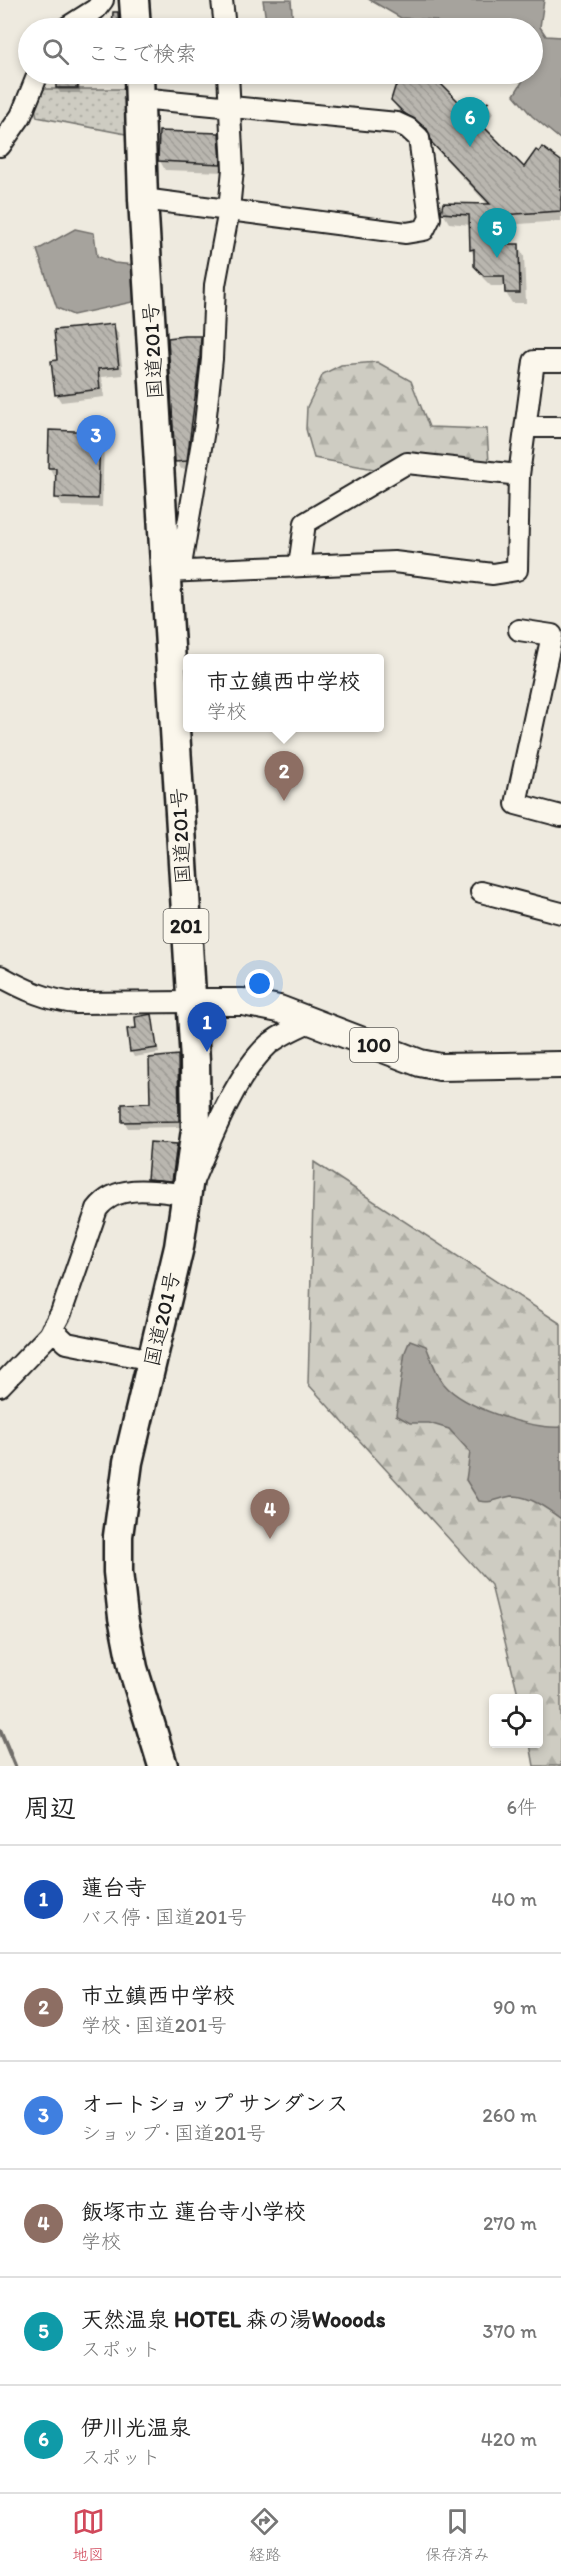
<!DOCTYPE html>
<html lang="ja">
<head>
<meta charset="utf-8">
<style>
	:root { --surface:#fff; --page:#f2f2f2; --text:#222; --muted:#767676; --line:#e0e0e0; --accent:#d1495b }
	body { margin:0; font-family:Itim,"Klee One",sans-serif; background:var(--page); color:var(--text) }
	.controls { position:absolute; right:18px; bottom:18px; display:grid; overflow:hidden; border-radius:6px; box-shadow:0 3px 9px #0003 }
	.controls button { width:54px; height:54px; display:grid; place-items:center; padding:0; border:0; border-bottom:2px solid var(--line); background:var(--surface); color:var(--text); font:30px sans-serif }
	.you { position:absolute; left:260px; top:984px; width:21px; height:21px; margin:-15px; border:4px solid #fff; border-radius:50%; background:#1a73e8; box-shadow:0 0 0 9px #1a73e833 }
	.badge { display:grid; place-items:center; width:39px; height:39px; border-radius:50%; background:var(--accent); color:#fff; font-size:20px; font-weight:700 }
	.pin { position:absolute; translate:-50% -50px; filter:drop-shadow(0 2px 3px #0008) }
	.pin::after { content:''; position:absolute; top:32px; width:21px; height:18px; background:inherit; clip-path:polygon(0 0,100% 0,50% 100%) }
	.popup { position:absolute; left:183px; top:654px; width:201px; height:78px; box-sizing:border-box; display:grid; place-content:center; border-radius:6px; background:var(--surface); filter:drop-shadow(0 2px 4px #0005); font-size:20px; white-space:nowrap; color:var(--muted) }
	.popup b { font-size:22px; color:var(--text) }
	.popup::after { content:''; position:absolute; left:50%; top:100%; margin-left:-12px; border:12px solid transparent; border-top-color:var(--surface) }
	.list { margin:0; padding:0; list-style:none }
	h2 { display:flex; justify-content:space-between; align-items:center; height:78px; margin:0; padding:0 24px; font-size:26px }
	h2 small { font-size:20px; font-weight:400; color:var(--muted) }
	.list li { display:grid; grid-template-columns:39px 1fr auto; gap:18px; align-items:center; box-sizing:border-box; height:108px; padding:0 24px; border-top:2px solid var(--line) }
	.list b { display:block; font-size:22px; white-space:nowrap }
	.list p { margin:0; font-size:20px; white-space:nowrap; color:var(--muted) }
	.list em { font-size:20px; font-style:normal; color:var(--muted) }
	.icon { flex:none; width:33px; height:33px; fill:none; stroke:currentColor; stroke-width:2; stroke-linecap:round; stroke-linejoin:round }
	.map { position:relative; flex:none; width:561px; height:1766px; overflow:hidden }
	.search { position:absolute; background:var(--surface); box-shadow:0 3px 9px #0003; left:18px; right:18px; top:18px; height:66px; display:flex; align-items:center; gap:15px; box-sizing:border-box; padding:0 21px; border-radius:33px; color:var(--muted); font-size:22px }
	.sheet { height:726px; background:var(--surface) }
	nav { display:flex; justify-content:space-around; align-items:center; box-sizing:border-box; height:84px; border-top:2px solid var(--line); background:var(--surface); font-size:16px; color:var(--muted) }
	nav a { display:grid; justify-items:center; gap:3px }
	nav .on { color:var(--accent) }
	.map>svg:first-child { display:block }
	.grass { fill:url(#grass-dots); stroke:#75746f; stroke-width:1.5 }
	.forest { fill:url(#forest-firs); stroke:#75746f; stroke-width:1.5 }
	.water { fill:#a6a39d; stroke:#6f6d69; stroke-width:1.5 }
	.shadow { fill:#0003 }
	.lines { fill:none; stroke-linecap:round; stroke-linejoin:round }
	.stream { stroke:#6f6d69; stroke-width:4.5 }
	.building { fill:url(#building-back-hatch); stroke:#1c1c1c; stroke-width:1.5 }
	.minor-casing { stroke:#1c1c1c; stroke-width:24 }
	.major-casing { stroke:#1c1c1c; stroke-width:30 }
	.highway-casing { stroke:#1c1c1c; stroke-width:33 }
	.minor { stroke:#fbf7ec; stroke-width:20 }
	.major { stroke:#fbf7ec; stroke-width:26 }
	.highway { stroke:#fbf7ec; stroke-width:28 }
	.labels { text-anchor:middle; stroke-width:4.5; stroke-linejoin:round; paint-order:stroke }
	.shield { fill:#fbf7ec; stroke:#5f5e5a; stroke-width:1.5 }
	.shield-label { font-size:20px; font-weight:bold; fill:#1c1c1c }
	.street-label { font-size:21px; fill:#1c1c1c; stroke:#fbf7ec }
</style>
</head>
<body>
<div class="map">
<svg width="561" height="1766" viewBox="0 0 561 1766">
	<defs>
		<pattern id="grass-dots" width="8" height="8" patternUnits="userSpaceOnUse" patternTransform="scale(1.5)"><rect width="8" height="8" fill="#ceccc2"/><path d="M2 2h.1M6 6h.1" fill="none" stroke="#b0afa6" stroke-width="1.8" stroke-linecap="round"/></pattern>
		<pattern id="forest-firs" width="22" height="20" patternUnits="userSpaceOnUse" patternTransform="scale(1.5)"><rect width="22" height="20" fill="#ceccc2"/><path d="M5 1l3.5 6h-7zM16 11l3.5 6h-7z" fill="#b0afa6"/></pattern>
		<pattern id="building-back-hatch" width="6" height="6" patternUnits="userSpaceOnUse" patternTransform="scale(1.5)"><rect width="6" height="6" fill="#b9b6af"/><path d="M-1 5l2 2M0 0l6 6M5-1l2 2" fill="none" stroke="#9e9c96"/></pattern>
	</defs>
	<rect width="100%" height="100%" fill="#eeeadf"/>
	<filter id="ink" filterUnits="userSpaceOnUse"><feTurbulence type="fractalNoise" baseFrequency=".0167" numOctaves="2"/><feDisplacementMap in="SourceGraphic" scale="12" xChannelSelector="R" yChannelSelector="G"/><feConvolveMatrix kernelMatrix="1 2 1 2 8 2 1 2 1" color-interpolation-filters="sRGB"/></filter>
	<g filter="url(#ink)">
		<path class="grass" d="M43,89H129L131,135L37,117L35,108Z"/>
		<path class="forest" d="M377,362L411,381L429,427L487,429L489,463L410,455L374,469L314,458L306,429L307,407L323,374L341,365Z
			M314,1162L561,1324V1766H534L530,1744H538V1698H519L491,1585L308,1384Z"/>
		<path class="water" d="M263,0H291L293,26L267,28Z
			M370,0H544L540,27L546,36L561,37V140L532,116L514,95L527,74H532V28H446L435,20L401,18Z
			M75,229L94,233L97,256L114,263L135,265L137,301L73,315L57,308L37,250Z
			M410,1340L426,1346C431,1358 436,1374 444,1384C464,1408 531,1429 561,1427V1519C548,1509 530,1496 513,1496C500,1497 493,1504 479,1501L466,1480L470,1452L449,1429L429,1423H410L396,1415L405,1352Z"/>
		<path class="shadow" d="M114,14L121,19V28H114Z
			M57,74H80V93H60L57,87Z
			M412,74H428L470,115L488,104L493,113L484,130L524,169L561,163V221L505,225L506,246L518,245L524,256L526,303H512L506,293V286H491L482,277L471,249V225L449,223L443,213L489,206L440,153L431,137L410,123L398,110L392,100L396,88Z
			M218,135L223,143L225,172L165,170L160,161Z
			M113,325L118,333L123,375L102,377L104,397L61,402L56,394L59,361Z
			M200,338L204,345L190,468L181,469L177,461Z
			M100,433L104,442L102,507L62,506L57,497V476H54L49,467Z
			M151,1016L159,1053L134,1057L131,1051Z
			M177,1056L181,1063L182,1127L128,1128L124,1121L151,1105Z
			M176,1145L181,1154L176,1189L153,1187L149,1178Z"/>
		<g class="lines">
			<path class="stream" d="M0,1730L15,1766"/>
		</g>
		<path class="building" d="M113,12H118L119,28H112Z
			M56,74H77L78,88H56Z
			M410,74H431L470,113L488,102L478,121L524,167L536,150L539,152L542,147L561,161V211L500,215L501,244H519L520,293H505L504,276H484L474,266V249L470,250L469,215L441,213L443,203L490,204L432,143L427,129L403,112L391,100L395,87Z
			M159,131L219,133L221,164L158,161Z
			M114,324L119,367L98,369L100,389L55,395L51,361L57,360L54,330Z
			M184,336H201L200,358L187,461L175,462L168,338Z
			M49,430L100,432L98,499L55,498L56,468H48Z
			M152,1014L157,1048L130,1052L127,1029L136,1028L135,1017Z
			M178,1055L179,1121L122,1122V1104L150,1103L149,1058Z
			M150,1142L177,1144L172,1181L147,1179Z"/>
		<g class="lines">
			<defs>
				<path id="minor" d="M222,0L225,28
					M66,28L96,9L103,0
					M140,98L397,123L408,128L419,138L430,218L424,230L406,233L143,199
					M0,146L21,116L38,74
					M526,427H561
					M299,566L305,523L407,463L519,475
					M180,571L205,424L212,359L215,285L229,210L233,169L228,74
					M166,572L394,562L493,574L517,570L519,475L534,361H561
					M519,630L552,635L516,804L561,816
					M481,892L561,913
					M0,976C25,990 47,1000 76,1003L190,1002
					M52,1329L67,1343L152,1360
					M0,1386L49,1335L61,1313L97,1209C117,1182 157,1191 187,1195C206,1151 234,1075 269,1044C283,1033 298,1027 314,1020"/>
				<path id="major" d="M190,1002H243L279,1009L420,1063L440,1067L561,1065"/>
				<path id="highway" d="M134,0L136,28
					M139,74L143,199L195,1061L196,1130L179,1247L128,1462L118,1536V1572L123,1617L133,1668L163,1766"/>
			</defs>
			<use href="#minor" class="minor-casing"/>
			<use href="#major" class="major-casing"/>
			<use href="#highway" class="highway-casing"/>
			<use href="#minor" class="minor"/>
			<use href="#major" class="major"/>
			<use href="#highway" class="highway"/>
		</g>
	</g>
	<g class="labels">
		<g class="shield">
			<rect x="163.5" y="909" width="45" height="34" rx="4.5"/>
			<rect x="350" y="1028" width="48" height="34" rx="4.5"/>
		</g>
		<g class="shield-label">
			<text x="186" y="933">201</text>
			<text x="374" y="1052">100</text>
		</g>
		<g class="street-label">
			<text transform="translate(153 351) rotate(-93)" y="7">国道201号</text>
			<text transform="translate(181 836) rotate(-93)" y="7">国道201号</text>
			<text transform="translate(162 1319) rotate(-77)" y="7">国道201号</text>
		</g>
	</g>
</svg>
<div class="controls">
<button><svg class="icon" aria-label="locate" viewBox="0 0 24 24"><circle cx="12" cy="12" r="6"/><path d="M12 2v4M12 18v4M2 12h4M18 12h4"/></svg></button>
</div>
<div class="you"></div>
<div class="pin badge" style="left:207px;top:1052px;background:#1a4fb4">1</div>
<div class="pin badge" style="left:284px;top:801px;background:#8d6e63">2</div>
<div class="popup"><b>市立鎮西中学校</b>学校</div>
<div class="pin badge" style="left:96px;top:465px;background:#3f7fe0">3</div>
<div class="pin badge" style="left:270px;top:1539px;background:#8d6e63">4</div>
<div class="pin badge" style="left:497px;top:258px;background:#0f9aa8">5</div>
<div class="pin badge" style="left:470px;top:147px;background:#0f9aa8">6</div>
<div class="search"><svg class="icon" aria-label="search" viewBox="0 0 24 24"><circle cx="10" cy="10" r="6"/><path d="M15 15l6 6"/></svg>ここで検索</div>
</div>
<section class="sheet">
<h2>周辺<small>6件</small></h2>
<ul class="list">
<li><span class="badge" style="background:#1a4fb4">1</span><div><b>蓮台寺</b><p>バス停 · 国道201号</p></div><em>40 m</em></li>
<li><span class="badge" style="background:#8d6e63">2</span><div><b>市立鎮西中学校</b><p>学校 · 国道201号</p></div><em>90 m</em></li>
<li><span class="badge" style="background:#3f7fe0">3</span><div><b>オートショップ サンダンス</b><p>ショップ · 国道201号</p></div><em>260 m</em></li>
<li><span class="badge" style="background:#8d6e63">4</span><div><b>飯塚市立 蓮台寺小学校</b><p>学校</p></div><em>270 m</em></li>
<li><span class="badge" style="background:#0f9aa8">5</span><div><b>天然温泉 HOTEL 森の湯Wooods</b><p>スポット</p></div><em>370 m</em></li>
<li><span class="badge" style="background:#0f9aa8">6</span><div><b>伊川光温泉</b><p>スポット</p></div><em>420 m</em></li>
</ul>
</section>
<nav>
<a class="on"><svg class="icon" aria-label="map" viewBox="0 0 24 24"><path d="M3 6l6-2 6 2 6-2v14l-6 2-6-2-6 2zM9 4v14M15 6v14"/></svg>地図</a>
<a><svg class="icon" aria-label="directions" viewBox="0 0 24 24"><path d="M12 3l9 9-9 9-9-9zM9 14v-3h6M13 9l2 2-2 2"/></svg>経路</a>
<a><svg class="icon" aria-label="saved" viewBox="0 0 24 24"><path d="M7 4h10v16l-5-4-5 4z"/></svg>保存済み</a>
</nav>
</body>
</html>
